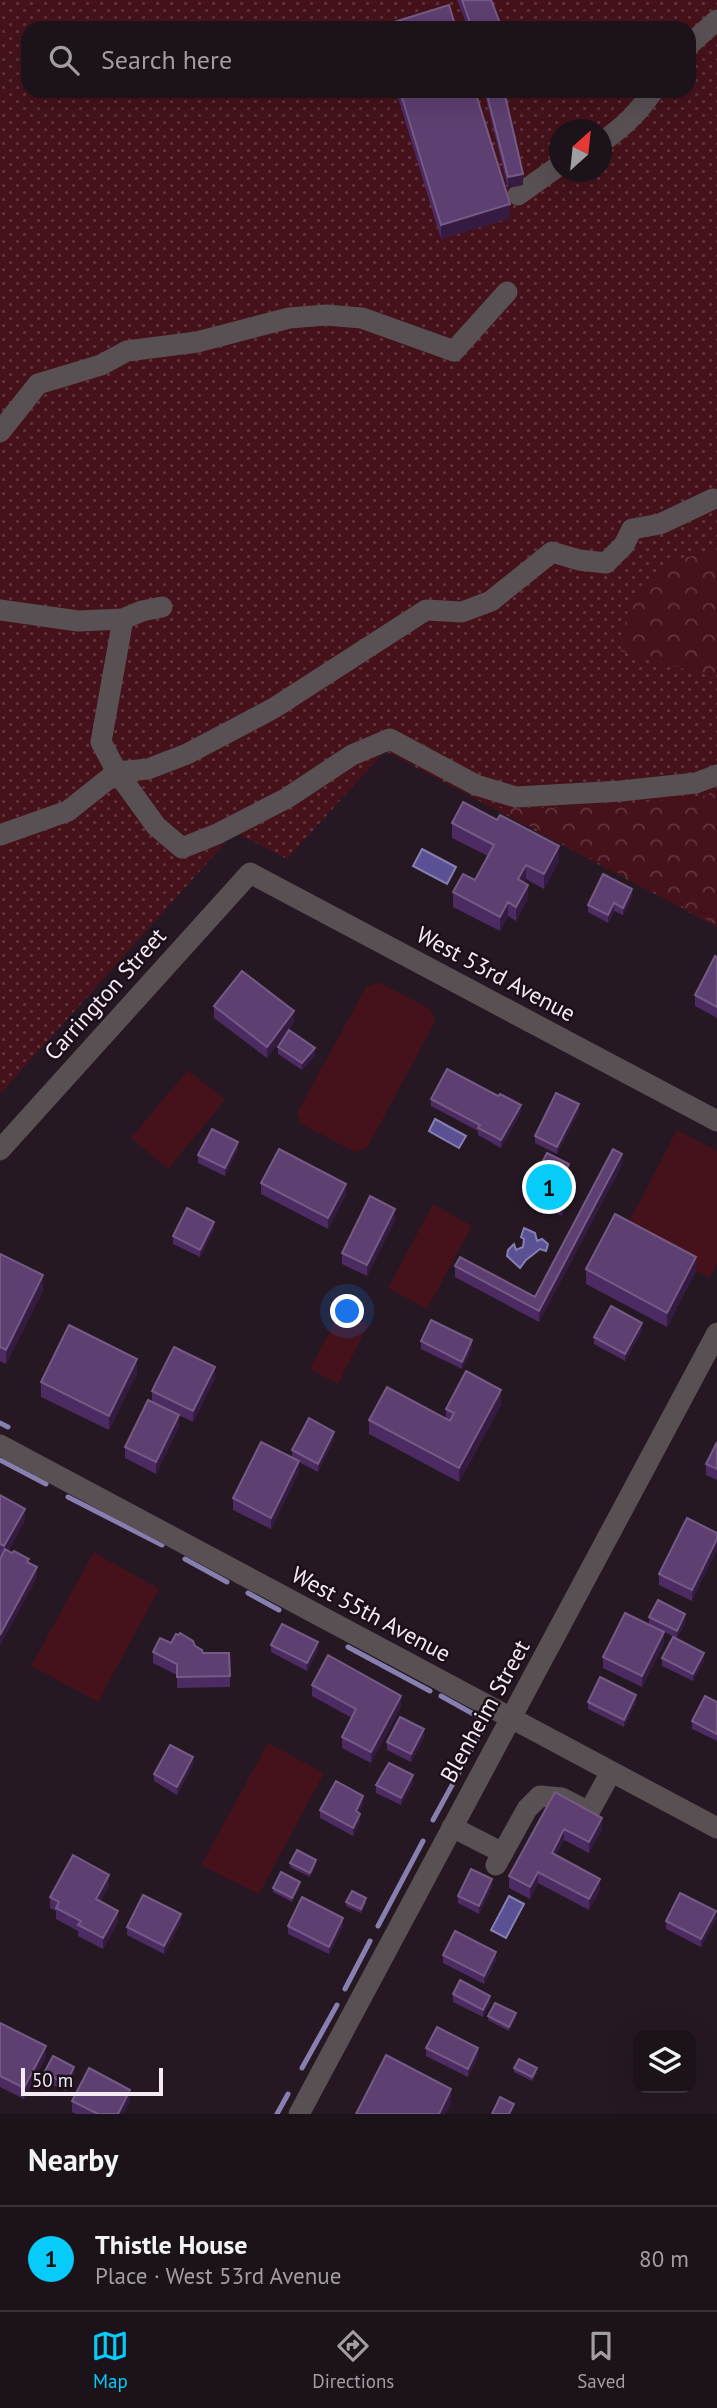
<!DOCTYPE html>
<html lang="en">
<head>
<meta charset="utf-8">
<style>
	:root { --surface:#1c121a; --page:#292027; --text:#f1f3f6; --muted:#a09ea2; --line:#3a3239; --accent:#07cbf9 }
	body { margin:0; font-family:"PT Sans",sans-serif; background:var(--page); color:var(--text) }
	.controls { position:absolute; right:21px; bottom:21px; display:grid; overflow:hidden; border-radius:14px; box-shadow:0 7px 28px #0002 }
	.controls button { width:63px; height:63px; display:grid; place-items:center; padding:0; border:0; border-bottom:2px solid var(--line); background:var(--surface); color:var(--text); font:35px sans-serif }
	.compass { position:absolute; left:549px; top:119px; width:63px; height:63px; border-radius:50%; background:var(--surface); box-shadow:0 7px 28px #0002; rotate:27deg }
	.scale { position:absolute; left:21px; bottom:18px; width:142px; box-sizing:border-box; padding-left:7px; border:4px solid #f3eaf2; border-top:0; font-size:19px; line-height:24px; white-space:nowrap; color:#f3eaf2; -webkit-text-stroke:5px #1b0f1a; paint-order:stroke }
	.you { position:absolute; left:348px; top:1312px; width:24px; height:24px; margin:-18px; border:5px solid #fff; border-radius:50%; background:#1a73e8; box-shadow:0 0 0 10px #1a73e833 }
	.badge { display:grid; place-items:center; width:46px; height:46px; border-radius:50%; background:var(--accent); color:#111; font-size:23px; font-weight:700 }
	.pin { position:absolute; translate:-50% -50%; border:4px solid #fff; box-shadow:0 2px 7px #0006 }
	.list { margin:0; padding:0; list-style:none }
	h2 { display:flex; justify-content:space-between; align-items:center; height:91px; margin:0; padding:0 28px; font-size:30px }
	h2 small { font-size:23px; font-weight:400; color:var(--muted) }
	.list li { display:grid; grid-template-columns:46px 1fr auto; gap:21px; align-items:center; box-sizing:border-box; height:105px; padding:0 28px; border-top:2px solid var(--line) }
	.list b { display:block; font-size:26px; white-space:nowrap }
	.list p { margin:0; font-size:23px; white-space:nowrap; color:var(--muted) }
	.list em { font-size:23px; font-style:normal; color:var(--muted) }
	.icon { flex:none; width:38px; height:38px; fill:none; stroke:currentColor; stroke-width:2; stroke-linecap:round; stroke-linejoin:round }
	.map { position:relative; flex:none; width:717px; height:2114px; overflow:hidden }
	.search { position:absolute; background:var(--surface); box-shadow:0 7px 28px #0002; left:21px; right:21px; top:21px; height:77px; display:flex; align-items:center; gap:18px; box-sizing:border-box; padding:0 24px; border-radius:21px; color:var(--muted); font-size:26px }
	.sheet { height:196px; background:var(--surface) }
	nav { display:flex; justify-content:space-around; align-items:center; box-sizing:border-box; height:98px; border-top:2px solid var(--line); background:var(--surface); font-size:19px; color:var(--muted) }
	nav a { display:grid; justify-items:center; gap:4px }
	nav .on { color:var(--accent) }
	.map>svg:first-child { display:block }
	.grass { fill:url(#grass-dots); fill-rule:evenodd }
	.forest { fill:url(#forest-crowns) }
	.pitch { fill:#45121b }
	.water { fill:#595193; stroke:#877fb0; stroke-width:2 }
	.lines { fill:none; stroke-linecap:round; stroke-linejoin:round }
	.stream { stroke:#877fb0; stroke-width:5 }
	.minor { stroke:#595054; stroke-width:21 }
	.wall { fill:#4c2a62 }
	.shaded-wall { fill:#351a42 }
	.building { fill:#5e3f71; stroke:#755a86; stroke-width:2 }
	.labels { text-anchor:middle; stroke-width:5; stroke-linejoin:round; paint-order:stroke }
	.street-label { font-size:23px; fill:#f3eaf2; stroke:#1b0f1a }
</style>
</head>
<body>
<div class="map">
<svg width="717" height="2114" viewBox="0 0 717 2114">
	<defs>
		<pattern id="grass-dots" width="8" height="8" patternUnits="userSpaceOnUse" patternTransform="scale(1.75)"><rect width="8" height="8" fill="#45121b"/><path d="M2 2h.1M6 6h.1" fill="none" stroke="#60353d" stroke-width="1.8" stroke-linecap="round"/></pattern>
		<pattern id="forest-crowns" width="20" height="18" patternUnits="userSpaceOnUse" patternTransform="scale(1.75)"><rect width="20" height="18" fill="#45121b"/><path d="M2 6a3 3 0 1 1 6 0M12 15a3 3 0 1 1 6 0" fill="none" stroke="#60353d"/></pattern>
	</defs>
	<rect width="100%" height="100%" fill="#251823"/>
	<path class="grass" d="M0,0H717V927L385,751L287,859L235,832L0,1094ZM28,28H689V91H28ZM560,130H602V172H560Z"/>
	<path class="forest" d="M717,550V675L691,671L620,651L630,600L667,562Z
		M717,794V925L496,808C570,809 644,804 717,794Z"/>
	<path class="pitch" d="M379,982L430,1009L435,1022L367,1148L355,1152L301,1124L297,1113L366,987Z
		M188,1070L225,1100L168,1169L131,1138Z
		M677,1130L717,1151V1264L710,1278L623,1233Z
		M433,1204L472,1226L427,1309L388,1288Z
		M341,1310L368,1325L338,1384L310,1369Z
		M94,1552L159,1589L98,1702L31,1666Z
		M268,1743L324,1773L259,1894L201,1865Z"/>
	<path class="water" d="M422,849L456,867L447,884L413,866Z
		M435,1119L466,1136L459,1148L429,1131Z
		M524,1228L535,1233L537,1241L542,1239L548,1244L546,1251L540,1249L526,1260L520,1268L507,1256L508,1250L514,1244L516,1250L523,1247L524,1239L521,1237Z
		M509,1896L524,1904L506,1938L491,1930Z"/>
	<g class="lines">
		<path class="stream" d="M0,1423L8,1427
			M0,1460L46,1484
			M68,1497L162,1545
			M185,1559L227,1582
			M248,1593L279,1610
			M348,1647L430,1691
			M433,1820L485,1725L477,1716L441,1696
			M378,1926L423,1841
			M345,1989L370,1941
			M302,2068L337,2005
			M277,2114L288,2094"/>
		<path class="minor" d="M689,45L717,20
			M602,142C623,127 638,113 653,91
			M518,195L560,165
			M0,432L38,384L101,365L127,351L197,342L289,318L326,315L362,318L454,351L507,292
			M0,610L78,621L123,619L142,611L162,607
			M123,619L101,742L117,772L156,826L182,848L217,834L287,798L352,755L390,739L476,785L516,797L621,791L696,783L717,775
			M0,835L68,811L117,772L148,769L187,754L274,708L426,610L462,612L491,601L552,552L579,560L606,563L624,545L632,529L660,524L713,499
			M0,1150L250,873L717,1121
			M0,1445L717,1828
			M452,1827L503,1853
			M496,1865L527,1809L540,1796L562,1798L589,1812L611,1772
			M299,2114L717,1333"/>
	</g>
	<path class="wall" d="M457,0H491L502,28H511H468Z
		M396,91H475L510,218L441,239Z
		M484,91H504L523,185L508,188Z
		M452,823L559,861L544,889L526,879L524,882L528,899L516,921L508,916L500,931L453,907V892L475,880L488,856L452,838Z
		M632,896L623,915L614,911L608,923L588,912V905Z
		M717,957V1018L695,1006V995Z
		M214,1006L294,1022L267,1058L214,1018Z
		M278,1047L315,1056L302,1070L278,1054Z
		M431,1099L521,1112L501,1148L478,1135V1131L431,1106Z
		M579,1111L557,1154L535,1143V1136Z
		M238,1149L225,1176L198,1163V1155Z
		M622,1165L539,1322L455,1277V1266L535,1297Z
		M569,1172L565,1180L573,1195L562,1216L527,1198V1190Z
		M261,1183L346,1195L328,1229L261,1194Z
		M395,1220L367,1276L342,1264V1253Z
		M214,1229L200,1257L173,1244V1236Z
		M0,1254L43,1290L6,1364L0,1361Z
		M586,1269L696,1271L667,1327L586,1284Z
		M642,1330L625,1361L594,1344V1337Z
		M421,1341L472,1348L462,1369L421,1349Z
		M137,1373L109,1430L41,1397V1382Z
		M215,1378L193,1422L152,1402V1391Z
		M501,1405L459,1482L369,1434V1420L446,1418V1409Z
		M179,1427L156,1474L125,1458V1447Z
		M334,1439L318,1472L299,1462V1472L271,1529L233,1510V1498L292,1458V1450Z
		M717,1442V1480L706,1475V1464Z
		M0,1495L25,1520L8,1551L29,1563L37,1578L0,1555Z
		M717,1533L692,1601L659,1585V1574Z
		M649,1617L685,1622L677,1638L649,1625Z
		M664,1643L642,1687L603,1668V1657Z
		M271,1645L318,1650L307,1671L271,1652Z
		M195,1646L230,1676V1687L177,1688V1675L153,1663V1652Z
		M662,1658L704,1660L693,1681L662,1666Z
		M312,1685L401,1707L371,1763L342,1748V1737L352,1718L312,1696Z
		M588,1702H636L624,1727L588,1709Z
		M717,1702V1741L692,1729V1721Z
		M424,1737L411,1762L387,1750V1742Z
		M193,1765L177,1795L154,1781V1774Z
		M413,1783L401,1805L376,1793V1785Z
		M555,1792L602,1829L589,1853L564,1840L556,1855L600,1890L589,1910L538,1883L530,1899L509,1888V1876Z
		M363,1804L359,1813L360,1821L353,1836L320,1818V1810Z
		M290,1863L316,1864L310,1877L290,1867Z
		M109,1886L100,1901L118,1922L103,1949L78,1936V1931L56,1919V1911L50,1908V1897Z
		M300,1886L292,1902L273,1892V1888Z
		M492,1887L479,1914L458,1903V1896Z
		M346,1902H366L361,1913L346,1906Z
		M716,1919L701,1947L666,1929V1921Z
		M181,1922L164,1954L127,1935V1927Z
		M288,1926H343L329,1954L288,1934Z
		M443,1955L496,1960L484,1984L443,1963Z
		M453,1994L490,2003L483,2017L453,2002Z
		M488,2016L516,2017L509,2031L488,2020Z
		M0,2023L46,2057L24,2099L0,2087Z
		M426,2048L478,2056L468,2077L426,2056Z
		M514,2068L537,2072L532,2081L514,2072Z
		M44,2073L74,2074L66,2091L44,2081Z
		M72,2101H130L123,2114H76L72,2112Z"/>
	<path class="shaded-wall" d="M523,174V185L508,188V177Z
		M510,204V218L441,239V225Z
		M559,846V861L544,889V874Z
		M526,865V879L518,893V879Z
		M528,885V899L516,921V907Z
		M632,889V896L623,915V908Z
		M508,902V916L500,931V917Z
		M614,903V911L608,923V915Z
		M294,1011V1022L267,1058V1047Z
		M315,1048V1056L302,1070V1063Z
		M579,1104V1111L557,1154V1147Z
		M521,1105V1112L501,1148V1140Z
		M238,1142V1149L225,1176V1168Z
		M622,1154V1165L539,1322V1311Z
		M569,1164V1172L562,1185V1178Z
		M346,1184V1195L328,1229V1218Z
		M573,1187V1195L562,1216V1209Z
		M395,1209V1220L367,1276V1265Z
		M214,1222V1229L200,1257V1250Z
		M696,1257V1271L667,1327V1313Z
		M43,1275V1290L6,1364V1350Z
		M642,1323V1330L625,1361V1354Z
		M472,1340V1348L462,1369V1362Z
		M137,1359V1373L109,1430V1416Z
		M215,1367V1378L193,1422V1411Z
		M501,1390V1405L459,1482V1468Z
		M179,1415V1427L156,1474V1462Z
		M334,1432V1439L318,1472V1464Z
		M299,1461V1472L271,1529V1518Z
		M25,1509V1520L4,1557V1546Z
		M717,1539V1550L692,1601V1590Z
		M37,1567V1578L0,1646V1635Z
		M685,1614V1622L677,1638V1631Z
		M664,1632V1643L642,1687V1676Z
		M318,1642V1650L307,1671V1663Z
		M704,1653V1660L693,1681V1674Z
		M636,1695V1702L624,1727V1720Z
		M401,1696V1707L371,1763V1752Z
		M424,1729V1737L411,1762V1754Z
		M193,1757V1765L177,1795V1787Z
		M413,1775V1783L401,1805V1798Z
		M363,1796V1804L356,1819V1811Z
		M360,1814V1821L353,1836V1828Z
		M602,1818V1829L589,1853V1842Z
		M564,1829V1840L552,1864V1853Z
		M316,1860V1864L310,1877V1873Z
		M538,1872V1883L530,1899V1887Z
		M109,1875V1886L96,1910V1899Z
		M492,1879V1887L479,1914V1906Z
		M600,1879V1890L589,1910V1899Z
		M300,1882V1886L292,1902V1898Z
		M118,1911V1922L103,1949V1938Z
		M716,1911V1919L701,1947V1939Z
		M181,1914V1922L164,1954V1946Z
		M343,1918V1926L329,1954V1947Z
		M496,1952V1960L484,1984V1976Z
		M490,1996V2003L483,2017V2010Z
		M516,2013V2017L509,2031V2027Z
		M46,2046V2057L24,2099V2088Z
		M478,2048V2056L468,2077V2069Z
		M74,2067V2074L66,2091V2084Z
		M451,2089V2103L446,2114H439Z
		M130,2090V2101L123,2114H118Z"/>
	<path class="building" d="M462,0H491L502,28L511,23L510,28H472Z
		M449,5L456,28H381V26Z
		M400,91H475L510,204L441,225Z
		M486,91H504L523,174L508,177Z
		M463,802L497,820L500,815L559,846L544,874L526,865L518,879L528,885L516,907L508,902L500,917L453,892L463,874L475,880L494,845L452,823Z
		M603,874L632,889L623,908L614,903L608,915L588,905Z
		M715,956L717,957V1007L695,995Z
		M242,971L294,1011L267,1047L214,1006Z
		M289,1030L315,1048L302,1063L278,1047Z
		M447,1069L498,1096L500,1094L521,1105L501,1140L478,1128L480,1125L431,1099Z
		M556,1093L579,1104L557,1147L535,1136Z
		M212,1129L238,1142L225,1168L198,1155Z
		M279,1149L346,1184L328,1218L261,1183Z
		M613,1149L622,1154L539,1311L455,1266L460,1257L535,1297Z
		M547,1153L569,1164L562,1178L573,1187L562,1209L527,1190Z
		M370,1196L395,1209L367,1265L342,1253Z
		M187,1208L214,1222L200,1250L173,1236Z
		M615,1214L696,1257L667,1313L586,1269Z
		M0,1254L43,1275L6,1350L0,1347Z
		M611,1306L642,1323L625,1354L594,1337Z
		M431,1320L472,1340L462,1362L421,1341Z
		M69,1325L137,1359L109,1416L41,1382Z
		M174,1347L215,1367L193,1411L152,1391Z
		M466,1371L501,1390L459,1468L369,1420L387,1387L450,1421L454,1413L446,1409Z
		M148,1400L179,1415L156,1462L125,1447Z
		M309,1418L334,1432L318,1464L292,1450Z
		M261,1442L299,1461L271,1518L233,1498Z
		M717,1442V1469L706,1464Z
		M0,1495L25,1509L4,1546L0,1544Z
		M687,1518L717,1533V1539L692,1590L659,1574Z
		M5,1549L12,1553L14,1551L29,1559L27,1562L37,1567L0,1635V1559Z
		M658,1600L685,1614L677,1631L649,1617Z
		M625,1613L664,1632L642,1676L603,1657Z
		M282,1624L318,1642L307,1663L271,1645Z
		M180,1633L193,1641L195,1646L202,1650L203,1653H229L230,1676L177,1677V1664L153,1652L160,1638L171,1643L176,1634L179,1635Z
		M673,1637L704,1653L693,1674L662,1658Z
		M328,1655L401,1696L371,1752L342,1737L356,1709L312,1685Z
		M600,1677L636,1695L624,1720L588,1702Z
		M705,1696L717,1702V1734L692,1721Z
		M400,1717L424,1729L411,1754L387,1742Z
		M170,1745L193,1757L177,1787L154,1774Z
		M389,1763L413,1775L401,1798L376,1785Z
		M336,1781L363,1796L356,1811L360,1814L353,1828L320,1810Z
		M555,1792L602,1818L589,1842L564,1829L552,1853L600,1879L589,1899L538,1872L530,1887L509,1876Z
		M297,1850L316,1860L310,1873L290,1863Z
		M73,1855L109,1875L96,1899L118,1911L103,1938L78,1925L81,1921L56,1908L59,1902L50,1897Z
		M471,1869L492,1879L479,1906L458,1896Z
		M281,1872L300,1882L292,1898L273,1888Z
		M352,1891L366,1898L361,1909L346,1902Z
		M680,1893L716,1911L701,1939L666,1921Z
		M143,1895L181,1914L164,1946L127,1927Z
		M302,1897L343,1918L329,1947L288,1926Z
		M455,1931L496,1952L484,1976L443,1955Z
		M460,1980L490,1996L483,2010L453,1994Z
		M495,2003L516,2013L509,2027L488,2016Z
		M0,2023L46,2046L24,2088L0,2076Z
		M437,2027L478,2048L468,2069L426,2048Z
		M386,2055L451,2089L439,2114H356Z
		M53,2056L74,2067L66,2084L44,2073Z
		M519,2059L537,2068L532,2077L514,2068Z
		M89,2068L130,2090L118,2114H98L72,2101Z
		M500,2097L514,2104L509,2114H492Z"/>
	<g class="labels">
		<g class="street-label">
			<text transform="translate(496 974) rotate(28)" y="8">West 53rd Avenue</text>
			<text transform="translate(105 994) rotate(-48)" y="8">Carrington Street</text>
			<text transform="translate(371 1614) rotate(28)" y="8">West 55th Avenue</text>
			<text transform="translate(485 1711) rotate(-61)" y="8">Blenheim Street</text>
		</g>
	</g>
</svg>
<div class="controls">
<button><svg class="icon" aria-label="layers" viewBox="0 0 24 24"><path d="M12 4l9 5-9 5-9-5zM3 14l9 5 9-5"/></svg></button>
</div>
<svg class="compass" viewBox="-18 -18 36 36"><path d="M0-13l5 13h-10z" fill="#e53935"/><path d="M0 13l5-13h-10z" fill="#a09ea2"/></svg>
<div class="scale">50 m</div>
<div class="you"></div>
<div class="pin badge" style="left:549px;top:1187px">1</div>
<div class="search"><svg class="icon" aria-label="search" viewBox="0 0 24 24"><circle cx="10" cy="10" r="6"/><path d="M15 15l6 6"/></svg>Search here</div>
</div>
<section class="sheet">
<h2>Nearby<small></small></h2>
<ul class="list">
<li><span class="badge">1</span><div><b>Thistle House</b><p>Place · West 53rd Avenue</p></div><em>80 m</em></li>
</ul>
</section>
<nav>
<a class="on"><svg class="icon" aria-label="map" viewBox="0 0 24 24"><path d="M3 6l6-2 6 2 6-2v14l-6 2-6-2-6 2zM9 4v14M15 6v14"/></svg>Map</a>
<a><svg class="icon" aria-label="directions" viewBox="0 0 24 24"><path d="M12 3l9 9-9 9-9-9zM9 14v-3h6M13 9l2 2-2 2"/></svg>Directions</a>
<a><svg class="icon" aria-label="saved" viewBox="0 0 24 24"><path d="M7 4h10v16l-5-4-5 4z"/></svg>Saved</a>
</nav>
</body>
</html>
